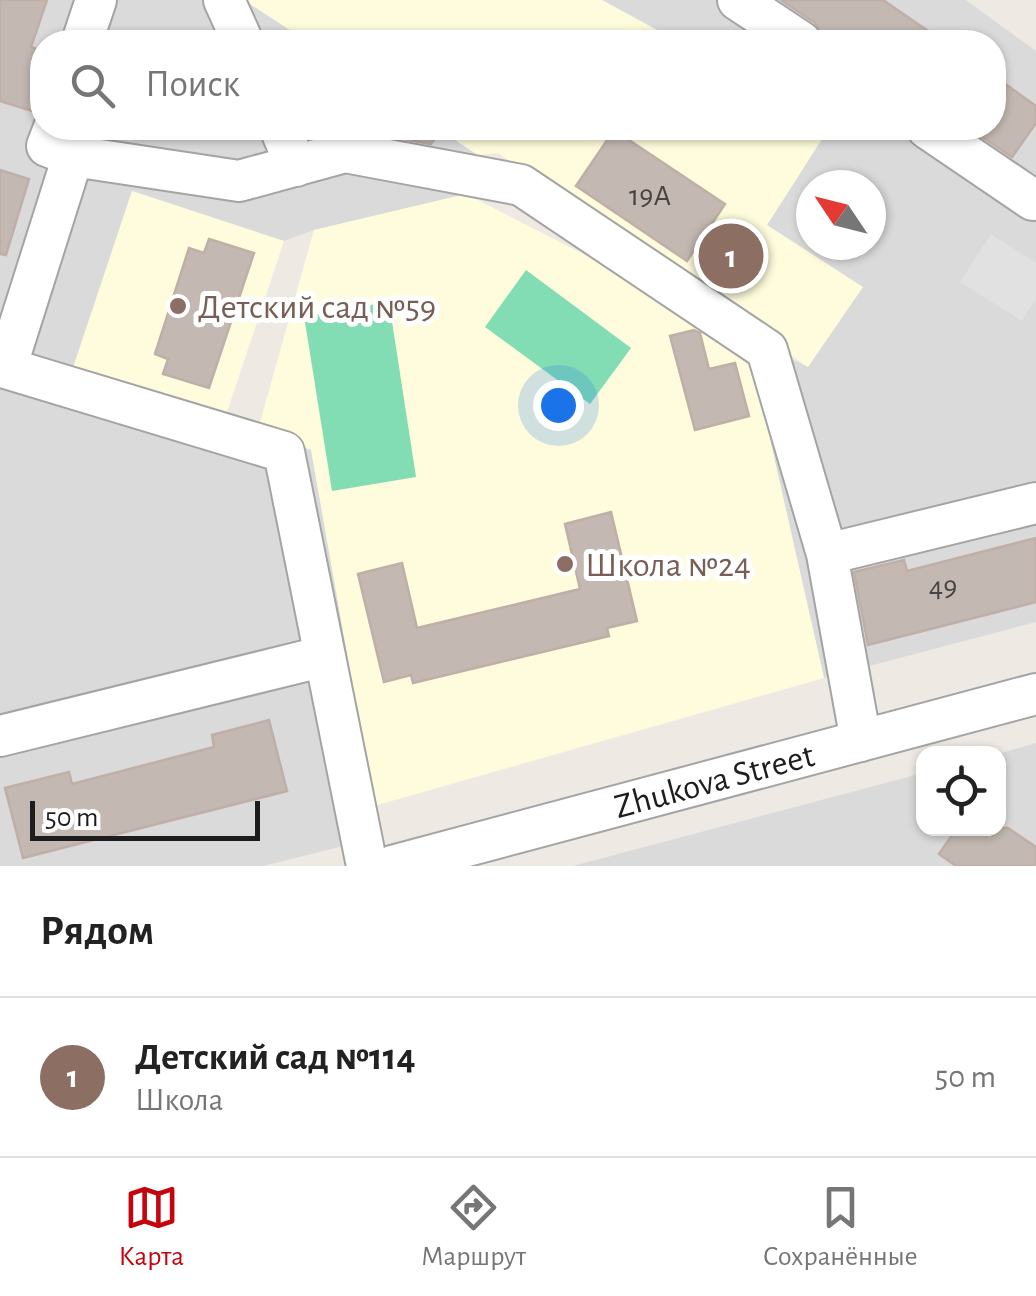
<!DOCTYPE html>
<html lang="ru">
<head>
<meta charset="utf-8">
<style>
	:root { --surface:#fff; --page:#f6f6f6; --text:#222; --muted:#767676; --line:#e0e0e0; --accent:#c6040e }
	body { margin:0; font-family:"Alegreya Sans",sans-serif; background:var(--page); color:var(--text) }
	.controls { position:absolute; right:30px; bottom:30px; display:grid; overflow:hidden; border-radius:20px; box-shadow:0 2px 8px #0004 }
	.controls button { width:90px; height:90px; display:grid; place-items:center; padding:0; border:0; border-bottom:2px solid var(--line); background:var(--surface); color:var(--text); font:50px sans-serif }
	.compass { position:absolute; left:796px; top:170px; width:90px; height:90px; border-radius:50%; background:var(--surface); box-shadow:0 2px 8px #0004; rotate:305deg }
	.scale { position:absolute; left:30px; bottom:25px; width:230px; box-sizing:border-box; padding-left:10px; border:5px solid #1d1d1d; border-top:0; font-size:28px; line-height:35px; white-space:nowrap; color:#1d1d1d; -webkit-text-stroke:8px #fff; paint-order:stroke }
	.you { position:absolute; left:558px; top:405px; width:35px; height:35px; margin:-25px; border:8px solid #fff; border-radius:50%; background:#1a73e8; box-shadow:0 0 0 15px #1a73e833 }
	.badge { display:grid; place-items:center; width:65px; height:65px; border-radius:50%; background:var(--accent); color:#fff; font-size:32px; font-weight:700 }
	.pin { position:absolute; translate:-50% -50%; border:5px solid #fff; box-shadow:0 2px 10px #0006 }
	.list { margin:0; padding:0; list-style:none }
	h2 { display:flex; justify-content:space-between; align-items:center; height:130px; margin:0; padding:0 40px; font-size:42px }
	h2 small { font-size:32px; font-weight:400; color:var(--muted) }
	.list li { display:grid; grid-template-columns:65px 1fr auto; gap:30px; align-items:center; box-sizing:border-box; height:160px; padding:0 40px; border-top:2px solid var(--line) }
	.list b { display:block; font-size:38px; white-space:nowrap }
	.list p { margin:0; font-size:32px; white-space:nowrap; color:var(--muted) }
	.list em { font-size:32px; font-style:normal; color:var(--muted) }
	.icon { flex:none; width:55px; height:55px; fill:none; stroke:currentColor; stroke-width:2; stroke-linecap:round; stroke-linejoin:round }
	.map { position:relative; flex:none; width:1036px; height:866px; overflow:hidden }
	.search { position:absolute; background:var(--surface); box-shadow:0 2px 8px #0004; left:30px; right:30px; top:30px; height:110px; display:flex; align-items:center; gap:25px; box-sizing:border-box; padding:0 35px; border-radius:40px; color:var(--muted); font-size:38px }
	.sheet { height:290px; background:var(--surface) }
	nav { display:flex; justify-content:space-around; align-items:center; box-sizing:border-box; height:140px; border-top:2px solid var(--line); background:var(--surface); font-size:28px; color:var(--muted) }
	nav a { display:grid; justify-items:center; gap:5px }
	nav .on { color:var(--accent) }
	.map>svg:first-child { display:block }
	.residential { fill:#dbdada; fill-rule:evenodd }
	.education { fill:#fefcdc }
	.pitch { fill:#82dcb4 }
	.parking { fill:#e1e1e1 }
	.building { fill:#c3b9b2; stroke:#bfafa6; stroke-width:2.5 }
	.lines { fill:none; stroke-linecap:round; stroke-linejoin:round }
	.minor-casing { stroke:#a4a4a4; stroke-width:44 }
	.minor { stroke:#fff; stroke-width:40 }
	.education-dot { fill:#8d6e63; stroke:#fff; stroke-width:4 }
	.labels { text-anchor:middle; stroke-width:10; stroke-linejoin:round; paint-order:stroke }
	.number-label { font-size:30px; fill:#464442 }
	.education-label { font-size:35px; fill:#785e54; stroke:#fff; text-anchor:start }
	.street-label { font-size:35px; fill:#1d1d1d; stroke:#fff }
</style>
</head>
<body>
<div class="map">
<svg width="1036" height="866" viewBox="0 0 1036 866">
	<rect width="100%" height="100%" fill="#eeeae3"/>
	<path class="residential" d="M0,0H244L308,42H42V128H437L478,155L466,194L314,230L284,241L132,191L72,370L311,449L374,805L375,838L263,866H0Z
		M602,0H966L1036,51V622L824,678L751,355L669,298L808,367L767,225L829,128H994V42H679ZM811,185H871V245H811Z
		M1036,743V866H573L923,773L924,828H998V754Z"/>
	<path class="education" d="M244,0H602L679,42H308Z
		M437,128H829L767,225L863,287L808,367L498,153L478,155Z
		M132,191L284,241L224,421L72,371Z
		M466,194L669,298L751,355L824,678L374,806L311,450L257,433L314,230Z"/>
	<path class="pitch" d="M526,270L631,348L590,404L485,327Z
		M389,302L416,477L332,491L304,316Z"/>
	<path class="parking" d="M991,234L1036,263V298L1022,321L960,282Z"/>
	<path class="building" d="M0,0H47L31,47L42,51V88L35,112L0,101Z
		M781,0H883L944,42H827L815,23Z
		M994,76L1036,106V123L1012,157L969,128H994Z
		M375,128H442L431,144L388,136Z
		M614,130L725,204L687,261L576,186Z
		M0,170L29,179L6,255L0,254Z
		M209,239L254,253L209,388L163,374L168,359L155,354L189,248L204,253Z
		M694,330L700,333L709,369L735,363L749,416L695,430L670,336Z
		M611,512L637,621L607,628L609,636L413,683L411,675L384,682L358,574L402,563L417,628L580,589L565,524Z
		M1036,538V602L868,645L854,572L904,560L907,571Z
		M269,720L287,791L23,858L5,788L69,772L72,784L214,747L212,735Z
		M957,828H1008L1036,847V866H956L939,854Z"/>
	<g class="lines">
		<defs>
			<path id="minor" d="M224,0L243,42
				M738,0L801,42
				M82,42L96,0
				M280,128L296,166
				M927,128L1033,200
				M73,156L239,181L345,152L521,185L767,350L827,554L861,741
				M0,366L6,368L73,156L47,146L54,128
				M6,368L284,452L367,866
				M827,554L1036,503
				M0,736L325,656
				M392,866L1036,694"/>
		</defs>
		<use href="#minor" class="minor-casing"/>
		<use href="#minor" class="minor"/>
	</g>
	<g class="education-dot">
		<circle cx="178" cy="306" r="10"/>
		<circle cx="565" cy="564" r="10"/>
	</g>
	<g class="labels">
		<g class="number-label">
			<text x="650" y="205">19А</text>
			<text x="943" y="596">49</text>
		</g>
		<g class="education-label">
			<text x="198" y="318">Детский сад №59</text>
			<text x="585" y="576">Школа №24</text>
		</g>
		<g class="street-label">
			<text transform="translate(714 780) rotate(-15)" y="12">Zhukova Street</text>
		</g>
	</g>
</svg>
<div class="controls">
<button><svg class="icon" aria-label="locate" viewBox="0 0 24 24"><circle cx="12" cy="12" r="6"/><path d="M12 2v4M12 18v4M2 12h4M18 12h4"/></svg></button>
</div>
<svg class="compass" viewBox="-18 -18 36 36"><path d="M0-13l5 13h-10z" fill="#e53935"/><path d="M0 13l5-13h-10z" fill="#767676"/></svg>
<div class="scale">50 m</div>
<div class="you"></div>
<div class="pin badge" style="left:731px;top:256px;background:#8d6e63">1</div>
<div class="search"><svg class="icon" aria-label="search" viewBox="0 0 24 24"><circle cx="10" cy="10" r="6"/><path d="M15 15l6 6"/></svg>Поиск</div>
</div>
<section class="sheet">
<h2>Рядом<small></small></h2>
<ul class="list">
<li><span class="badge" style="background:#8d6e63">1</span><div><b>Детский сад №114</b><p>Школа</p></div><em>50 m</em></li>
</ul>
</section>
<nav>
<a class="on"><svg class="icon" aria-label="map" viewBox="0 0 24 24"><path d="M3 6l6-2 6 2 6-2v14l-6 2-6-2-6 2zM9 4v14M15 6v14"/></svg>Карта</a>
<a><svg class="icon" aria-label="directions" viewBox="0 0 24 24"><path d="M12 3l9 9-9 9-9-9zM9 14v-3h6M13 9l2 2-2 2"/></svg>Маршрут</a>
<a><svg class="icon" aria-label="saved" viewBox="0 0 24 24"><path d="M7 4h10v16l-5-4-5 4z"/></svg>Сохранённые</a>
</nav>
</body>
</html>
